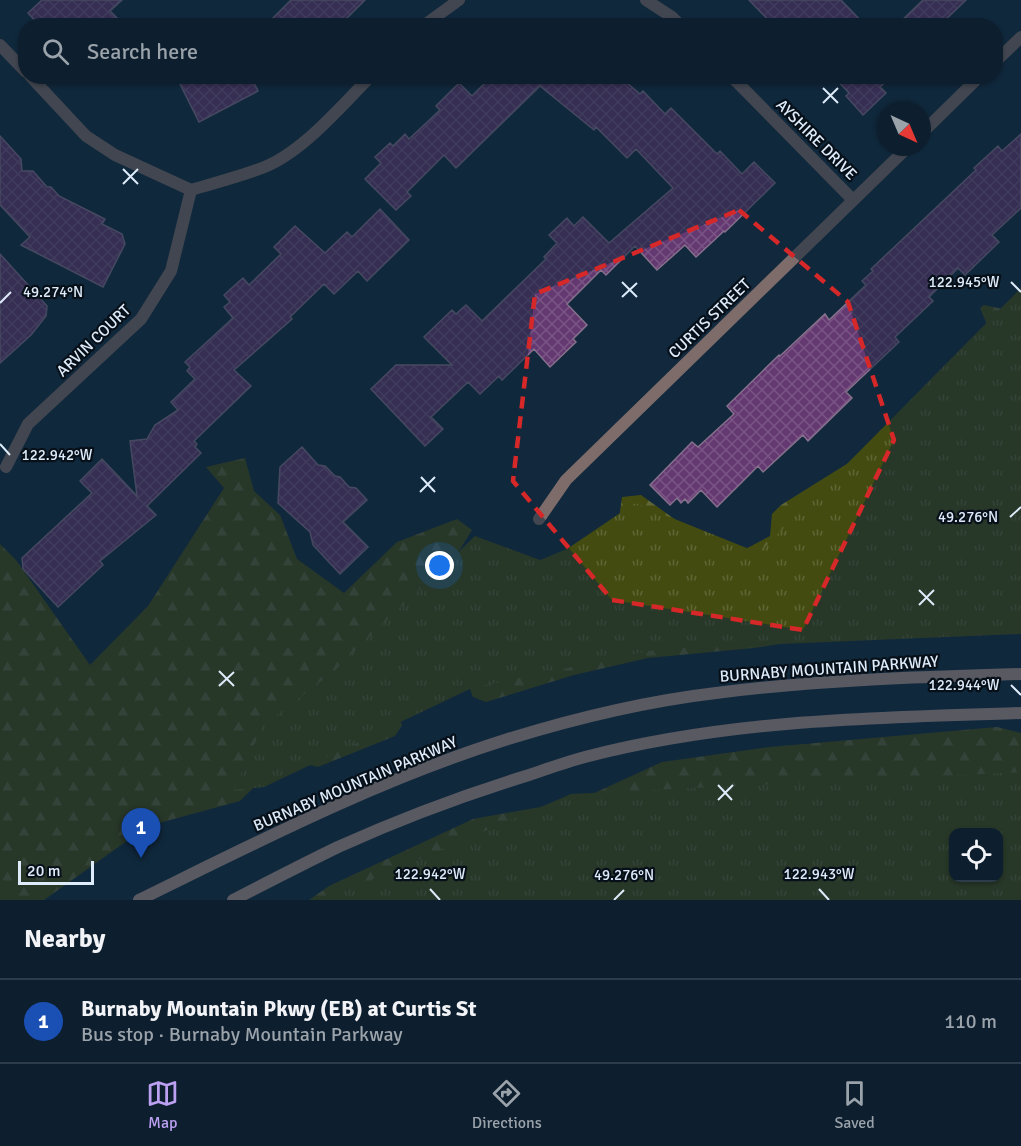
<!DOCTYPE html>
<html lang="en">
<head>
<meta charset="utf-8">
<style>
	:root { --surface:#0d1e2e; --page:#1b2b3a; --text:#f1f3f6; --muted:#9aa2aa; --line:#2d3c4a; --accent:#bca0f2 }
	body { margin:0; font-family:Signika,sans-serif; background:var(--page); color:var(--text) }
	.controls { position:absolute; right:18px; bottom:18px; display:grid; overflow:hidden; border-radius:12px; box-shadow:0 2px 4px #0004 }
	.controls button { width:54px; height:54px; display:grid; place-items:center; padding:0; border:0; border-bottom:2px solid var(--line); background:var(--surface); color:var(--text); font:30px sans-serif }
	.compass { position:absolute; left:877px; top:102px; width:54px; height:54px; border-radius:50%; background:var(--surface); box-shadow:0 2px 4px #0004; rotate:136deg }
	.scale { position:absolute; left:18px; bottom:15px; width:76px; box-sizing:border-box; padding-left:6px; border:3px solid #ddebfa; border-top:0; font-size:16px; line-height:21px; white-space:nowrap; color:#ddebfa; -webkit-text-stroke:4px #071019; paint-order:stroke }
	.you { position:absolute; left:440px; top:566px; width:21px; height:21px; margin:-15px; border:4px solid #fff; border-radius:50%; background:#1a73e8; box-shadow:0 0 0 9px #1a73e833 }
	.badge { display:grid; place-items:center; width:39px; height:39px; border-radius:50%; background:var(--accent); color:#fff; font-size:20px; font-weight:700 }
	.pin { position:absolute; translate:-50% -50px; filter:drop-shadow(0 2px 3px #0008) }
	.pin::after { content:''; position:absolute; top:32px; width:21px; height:18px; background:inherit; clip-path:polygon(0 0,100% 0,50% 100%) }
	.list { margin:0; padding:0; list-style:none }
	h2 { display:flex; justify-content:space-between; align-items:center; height:78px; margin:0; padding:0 24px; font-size:26px }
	h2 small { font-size:20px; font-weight:400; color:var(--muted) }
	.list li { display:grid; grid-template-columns:39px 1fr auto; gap:18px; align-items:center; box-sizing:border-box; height:84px; padding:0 24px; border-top:2px solid var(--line) }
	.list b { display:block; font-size:22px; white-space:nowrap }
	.list p { margin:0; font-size:20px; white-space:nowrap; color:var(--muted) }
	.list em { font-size:20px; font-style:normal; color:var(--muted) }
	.icon { flex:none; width:33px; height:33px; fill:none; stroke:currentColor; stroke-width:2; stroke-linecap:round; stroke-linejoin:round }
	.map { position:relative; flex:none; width:1021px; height:900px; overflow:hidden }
	.search { position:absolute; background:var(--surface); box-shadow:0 2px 4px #0004; left:18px; right:18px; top:18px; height:66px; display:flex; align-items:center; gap:15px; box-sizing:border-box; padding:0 21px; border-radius:24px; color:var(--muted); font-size:22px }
	.sheet { height:162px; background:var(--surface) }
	nav { display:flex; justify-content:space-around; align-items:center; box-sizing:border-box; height:84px; border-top:2px solid var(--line); background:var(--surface); font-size:16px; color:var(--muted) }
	nav a { display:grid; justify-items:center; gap:3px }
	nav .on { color:var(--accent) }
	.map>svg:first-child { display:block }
	.forest { fill:url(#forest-firs); fill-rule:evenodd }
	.park { fill:url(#park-tufts); fill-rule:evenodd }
	.building { fill:url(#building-cross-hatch); stroke:#86718c; stroke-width:1.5 }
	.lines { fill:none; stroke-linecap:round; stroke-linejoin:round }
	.minor { stroke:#7d6c69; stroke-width:12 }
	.secondary { stroke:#af948f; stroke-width:12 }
	.marked { fill:none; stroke:#d62828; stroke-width:4.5; stroke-dasharray:12 8; stroke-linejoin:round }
	.ticks { fill:none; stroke:#ddebfa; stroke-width:2 }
	.labels { text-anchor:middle; stroke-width:4.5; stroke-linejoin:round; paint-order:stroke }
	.street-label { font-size:16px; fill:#ddebfa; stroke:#071019 }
	.ticks-label { font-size:15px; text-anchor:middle; fill:#ddebfa; stroke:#071019; stroke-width:4.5; stroke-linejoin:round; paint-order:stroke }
</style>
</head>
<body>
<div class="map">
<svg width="1021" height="900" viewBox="0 0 1021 900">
	<defs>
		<pattern id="forest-firs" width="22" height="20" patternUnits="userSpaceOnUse" patternTransform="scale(1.5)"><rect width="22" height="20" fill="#444b11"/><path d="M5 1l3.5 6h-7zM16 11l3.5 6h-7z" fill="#5f6535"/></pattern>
		<pattern id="park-tufts" width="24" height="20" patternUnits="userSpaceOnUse" patternTransform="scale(1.5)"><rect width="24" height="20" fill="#444b11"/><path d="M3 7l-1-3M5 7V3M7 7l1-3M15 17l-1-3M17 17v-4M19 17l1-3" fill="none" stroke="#5f6535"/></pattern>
		<pattern id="building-cross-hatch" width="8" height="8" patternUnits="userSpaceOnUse" patternTransform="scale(1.5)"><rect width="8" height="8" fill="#643870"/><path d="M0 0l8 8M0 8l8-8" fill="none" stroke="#7a5585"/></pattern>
	</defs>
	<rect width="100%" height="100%" fill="#11283d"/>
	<path class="forest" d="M984,305L1008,310L869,630L754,648L648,658L574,675L486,702L473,697L464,672L390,693L402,725L395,736L318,767L284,758L240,801L148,826L44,900H0V544L16,560L90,665L148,606L224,488L206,467L245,458L254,491L280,515L297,559L344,593L397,542L457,519L472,530L434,591L550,573L619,519L622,497L641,495L687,528L734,555L770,536L772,514L781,505L874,447L992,337L980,308Z
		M997,727L1021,733V900H309L329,886L473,819L579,800L662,762L770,747ZM954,832H998V878H954Z"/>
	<path class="park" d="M1021,288V634L659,649L472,688L264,787L234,790L263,725L332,673L475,536L540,560L567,549L635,503L759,553Z
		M1021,772V900H324L571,794ZM954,832H998V878H954Z"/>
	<path class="building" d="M42,0H122L110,11L125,26H40L28,13Z
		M291,0H365L339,26H265Z
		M749,0H841L866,26H774Z
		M923,0H966L939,26H896Z
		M176,76H251L258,91L199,122Z
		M492,76H619L640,94L643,91L665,114L671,108L717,154L720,151L742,174L754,162L775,183L725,232L724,231L696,257L685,245L657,270L635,246L606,275L601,270L567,304L587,325L573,339L576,342L550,367L534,349L502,380L499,376L480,394L468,382L431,417L443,429L425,446L371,389L396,365H452L424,337L452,310L456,314L466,305L482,321L546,259L544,257L557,243L549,235L567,218L574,226L583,217L609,243L673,188L636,149L627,158L596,127L594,130L540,86L456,168L444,155L407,192L411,196L396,210L365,179L381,163L375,157L390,143L393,146L405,134L409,139L440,110L436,106L459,83L472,96Z
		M833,76H892L880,87L886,93L863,115L846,96L849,93Z
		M1021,134V208L992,235L999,242L965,275L958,268L929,297L933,301L895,337L899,342L846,392L852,398L808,441L803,435L763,472L758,466L717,507L701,490L688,503L685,499L681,503L677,498L670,505L650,485L692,442L698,447L734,414L727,406L779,355L780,356L825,314L829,320L866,285L862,281L873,271L871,269L976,170L974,168L998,146L1002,151Z
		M0,136L21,159L22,171H33L47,187H51L59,196L105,219L102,224L122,234L125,244L103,287L21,245L30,237L0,205Z
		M380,209L409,240L367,281L358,271L334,294L324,284L290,317L292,319L234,370L251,386L194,441L197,444L195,447L201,453L147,506L156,515L100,561L103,565L58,607L23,569L22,558L92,493L80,481L102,459L137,496L130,441L147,439L155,425L178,410L171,402L195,379L187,371L190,367L185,362L233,318L224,307L230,302L224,295L243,278L249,285L281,254L274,247L295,226L325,253L347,232L352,237Z
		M0,254L47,306L46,316L31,335L0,363Z
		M302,447L318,465L325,466L335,476L340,477L349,487L356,488L367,500L343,522L368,547L340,574L313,545L310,532L278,503L280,467Z"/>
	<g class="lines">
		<path class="minor" d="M646,0L672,17L681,26
			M423,26L459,0
			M0,45L26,72
			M996,61L1021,37
			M30,76L86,136L115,155L191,190C214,183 239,177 262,168C302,153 340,107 371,76
			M731,76L853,200
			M922,133L980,76
			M6,467L28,424L141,319L171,271L191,190
			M539,519L566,480L908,147"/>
		<path class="secondary" d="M139,900C259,841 380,779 508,739C573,719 648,701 716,693C817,680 919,677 1021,674
			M233,900C268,882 303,864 338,847C400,819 464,795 529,775C547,769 566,762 585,757C726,720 876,717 1021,713"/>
	</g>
	<path d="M0 0H1021V900H0ZM739,210L848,302L894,440L803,630L612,600L513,481L535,294Z" fill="#11283d" fill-opacity=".55" fill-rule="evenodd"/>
	<path class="marked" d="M739,210L848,302L894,440L803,630L612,600L513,481L535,294Z"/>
	<path class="ticks" d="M823,88L838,103M823,103L838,88M123,169L138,184M123,184L138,169M622,282L637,297M1011,282L1021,292M622,297L637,283M0,303L11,292M0,444L10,455M421,477L435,492M420,492L435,477M1010,517L1021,507M919,590L934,605M919,605L934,590M219,671L234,686M1011,685L1021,695M219,686L234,672M718,785L732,800M718,800L733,785M430,889L440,900M819,889L829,900M614,900L624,890"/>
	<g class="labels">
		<g class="street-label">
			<text transform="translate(817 139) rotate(45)" y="6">AYSHIRE DRIVE</text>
			<text transform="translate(709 318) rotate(-44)" y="6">CURTIS STREET</text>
			<text transform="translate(93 340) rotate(-44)" y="6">ARVIN COURT</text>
			<text transform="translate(829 668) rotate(-4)" y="6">BURNABY MOUNTAIN PARKWAY</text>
			<text transform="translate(355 783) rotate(-23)" y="6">BURNABY MOUNTAIN PARKWAY</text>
		</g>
	</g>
	<g class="ticks-label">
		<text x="964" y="287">122.945°W</text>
		<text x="53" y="297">49.274°N</text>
		<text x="57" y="460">122.942°W</text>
		<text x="968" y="522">49.276°N</text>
		<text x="964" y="690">122.944°W</text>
		<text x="430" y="879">122.942°W</text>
		<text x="819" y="879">122.943°W</text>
		<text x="624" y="880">49.276°N</text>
	</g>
</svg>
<div class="controls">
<button><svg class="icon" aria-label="locate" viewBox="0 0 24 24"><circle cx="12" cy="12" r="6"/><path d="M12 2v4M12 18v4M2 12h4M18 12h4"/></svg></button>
</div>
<svg class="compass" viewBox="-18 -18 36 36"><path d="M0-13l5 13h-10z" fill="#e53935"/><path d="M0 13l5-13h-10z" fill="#9aa2aa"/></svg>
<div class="scale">20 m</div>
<div class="you"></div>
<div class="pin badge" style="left:141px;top:858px;background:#1a4fb4">1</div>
<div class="search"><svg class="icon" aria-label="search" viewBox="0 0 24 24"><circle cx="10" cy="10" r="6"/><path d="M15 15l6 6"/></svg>Search here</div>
</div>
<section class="sheet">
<h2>Nearby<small></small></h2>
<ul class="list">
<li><span class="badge" style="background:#1a4fb4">1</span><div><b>Burnaby Mountain Pkwy (EB) at Curtis St</b><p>Bus stop · Burnaby Mountain Parkway</p></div><em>110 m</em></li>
</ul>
</section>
<nav>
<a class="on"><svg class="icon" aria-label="map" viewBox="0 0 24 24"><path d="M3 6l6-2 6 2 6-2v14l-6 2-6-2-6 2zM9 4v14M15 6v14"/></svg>Map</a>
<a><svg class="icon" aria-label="directions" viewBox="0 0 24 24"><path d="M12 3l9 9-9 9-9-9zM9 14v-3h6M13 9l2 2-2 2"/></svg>Directions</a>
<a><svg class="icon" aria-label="saved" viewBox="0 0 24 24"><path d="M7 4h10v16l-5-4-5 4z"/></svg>Saved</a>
</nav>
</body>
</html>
